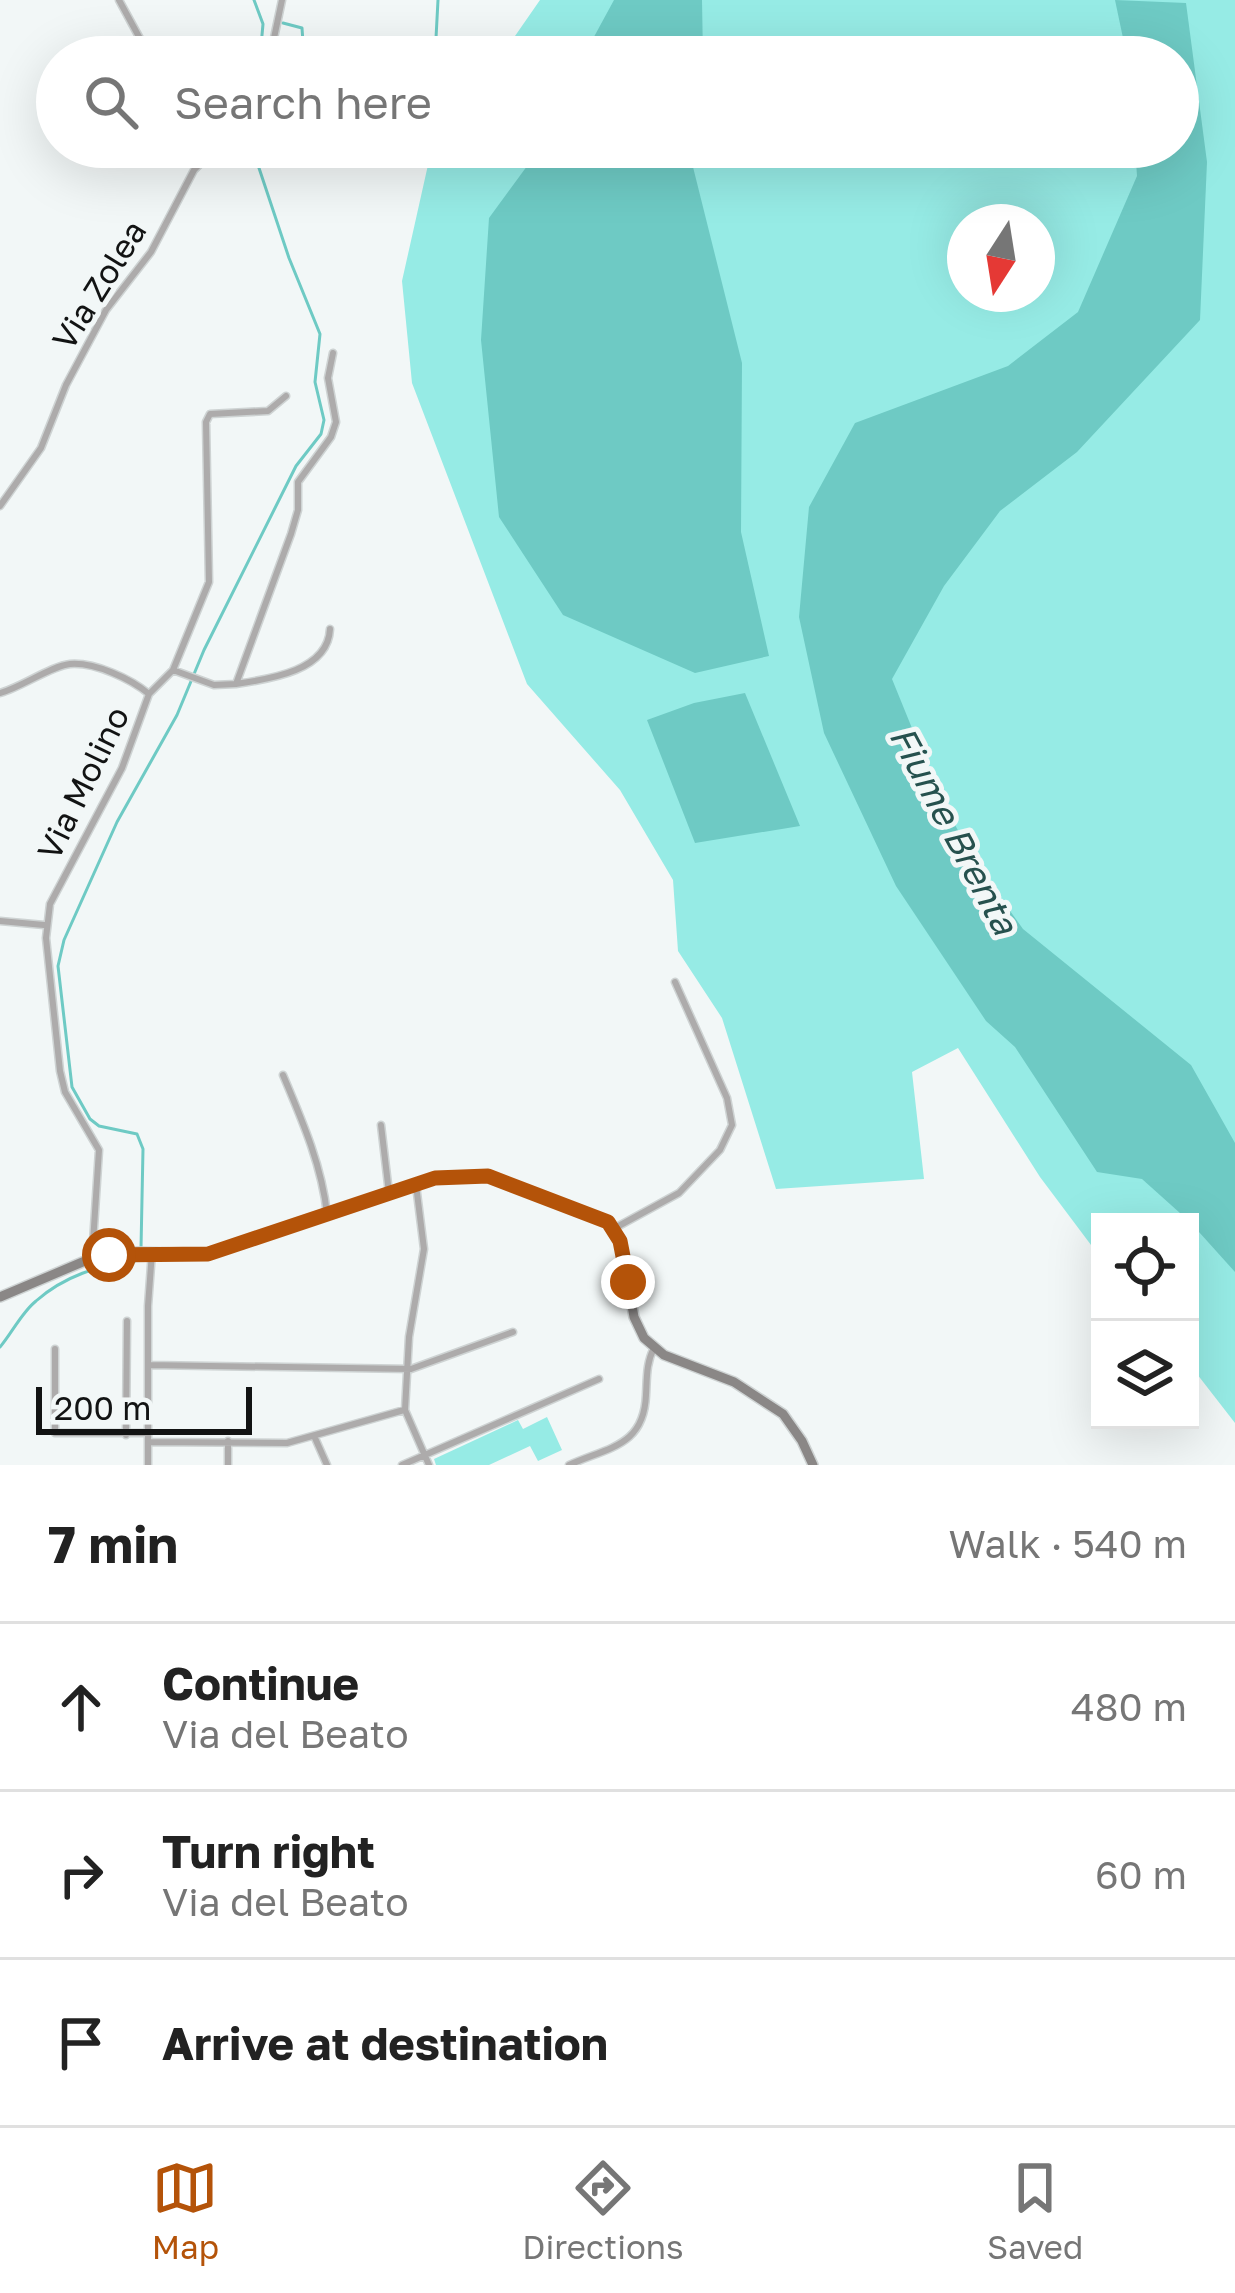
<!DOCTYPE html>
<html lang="en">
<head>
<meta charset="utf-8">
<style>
	:root { --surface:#fff; --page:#f6f6f6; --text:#222; --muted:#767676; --line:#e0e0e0; --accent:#b45309 }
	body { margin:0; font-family:"Golos Text",sans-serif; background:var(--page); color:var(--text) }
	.controls { position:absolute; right:36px; bottom:36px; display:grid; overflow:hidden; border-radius:0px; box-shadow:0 12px 48px #0002 }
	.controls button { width:108px; height:108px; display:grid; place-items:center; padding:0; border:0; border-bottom:3px solid var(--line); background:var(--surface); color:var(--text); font:60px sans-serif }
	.compass { position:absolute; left:947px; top:204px; width:108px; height:108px; border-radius:50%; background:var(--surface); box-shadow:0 12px 48px #0002; rotate:192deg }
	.scale { position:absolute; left:36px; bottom:30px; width:216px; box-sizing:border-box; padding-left:12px; border:6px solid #121313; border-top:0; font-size:33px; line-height:42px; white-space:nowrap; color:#121313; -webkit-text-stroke:9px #f2f7f7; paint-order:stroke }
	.stop { position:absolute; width:36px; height:36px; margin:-27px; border:9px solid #b45309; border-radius:50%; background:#fff }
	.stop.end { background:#b45309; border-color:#fff; box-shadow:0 3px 12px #0008 }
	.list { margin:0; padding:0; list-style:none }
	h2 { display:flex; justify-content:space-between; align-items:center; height:156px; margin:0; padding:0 48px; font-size:51px }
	h2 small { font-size:39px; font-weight:400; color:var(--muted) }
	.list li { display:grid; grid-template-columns:78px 1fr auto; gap:36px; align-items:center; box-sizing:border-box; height:168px; padding:0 48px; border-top:3px solid var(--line) }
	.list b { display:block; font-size:45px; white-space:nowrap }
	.list p { margin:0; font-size:39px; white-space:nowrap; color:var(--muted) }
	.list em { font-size:39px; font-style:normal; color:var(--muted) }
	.icon { flex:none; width:66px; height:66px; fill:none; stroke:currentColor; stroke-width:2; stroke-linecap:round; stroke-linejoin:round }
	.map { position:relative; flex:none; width:1235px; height:1465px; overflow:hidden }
	.search { position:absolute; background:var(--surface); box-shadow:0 12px 48px #0002; left:36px; right:36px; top:36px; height:132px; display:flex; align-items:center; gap:30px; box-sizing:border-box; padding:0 42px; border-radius:66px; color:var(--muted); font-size:45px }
	.sheet { height:660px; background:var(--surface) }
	nav { display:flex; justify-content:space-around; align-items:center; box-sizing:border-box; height:168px; border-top:3px solid var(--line); background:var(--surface); font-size:33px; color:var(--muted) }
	nav a { display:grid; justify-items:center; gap:6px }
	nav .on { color:var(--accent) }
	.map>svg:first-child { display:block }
	.green { fill:#96ebe5; fill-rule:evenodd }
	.water { fill:#6ecac4 }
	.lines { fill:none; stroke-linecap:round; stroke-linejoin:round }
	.stream { stroke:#6ecac4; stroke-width:3 }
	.street-casing { stroke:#ced3d3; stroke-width:9 }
	.secondary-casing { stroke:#ced3d3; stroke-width:12 }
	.street { stroke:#adabab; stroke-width:6 }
	.secondary { stroke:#8a8786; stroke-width:9 }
	.route { stroke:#b45309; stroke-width:15 }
	.labels { text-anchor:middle; stroke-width:10; stroke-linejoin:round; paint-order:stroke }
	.street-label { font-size:33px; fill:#121313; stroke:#f2f7f7 }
	.water-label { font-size:36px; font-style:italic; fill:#26514e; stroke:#f2f7f7 }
</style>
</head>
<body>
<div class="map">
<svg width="1235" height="1465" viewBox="0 0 1235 1465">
	<rect width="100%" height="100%" fill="#f2f7f7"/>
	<path class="green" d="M540,0H1235V1423L1190,1365V1222H1100V1257L1040,1177L958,1048L912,1072L924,1179L776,1189L722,1018L678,951L673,880L620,790L527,684L412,383L402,281L432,147H1178V57H486L515,36ZM965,222H1037V294H965Z
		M547,1417L562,1450L538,1461L530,1446L489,1465H436L434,1459L518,1420L523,1429Z"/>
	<path class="water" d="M614,0H702L703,57H583Z
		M1115,0L1186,3L1207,162L1200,320L1077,452L1000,511L944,586L892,679L940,797L975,862L1023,929L1191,1065L1235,1143V1272L1190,1222L1142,1179L1097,1172L1015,1047L986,1021L896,886L824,733L799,617L809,507L855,423L1008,366L1078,312L1137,176L1135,147H1178V57H1127Z
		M541,147H688L742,363L741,532L769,656L695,673L563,615L499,517L481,340L489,218Z
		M745,693L800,826L695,843L647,720L694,703Z"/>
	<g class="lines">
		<path class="stream" d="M254,0L263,24L260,57
			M283,23L302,28L304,57
			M435,57L438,0
			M141,1248L143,1149L137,1134L99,1126L90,1119L72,1087L58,966L64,940L117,822L177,715L204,650L296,466L321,434L324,420L315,382L320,334L289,258L252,147
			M0,1347C12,1333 22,1312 36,1301C63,1277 100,1264 134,1262L137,1256"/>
		<defs>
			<path id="street" d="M119,0L150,57
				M270,57L282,0
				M0,506L41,448L66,385L106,310L151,252L194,170L210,154L225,147
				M173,670L214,685L236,684L291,534L298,510V482L331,437L336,422L328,378L333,353
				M236,684C270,679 328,671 330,629
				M0,693C22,687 51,666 70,664C95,662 131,679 149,694L122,768L50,904L46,938L60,1071L65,1092L99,1150L92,1258
				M149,694L173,670L209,582L206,422L210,414L268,411L286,396
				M0,921L44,925
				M283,1075C302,1120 322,1166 327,1214
				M381,1125L389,1193
				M416,1185L424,1249L409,1337L405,1410L429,1465
				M615,1228L679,1193L720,1150L732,1125L727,1098L675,982
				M55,1349V1433H149
				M149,1365L411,1369L513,1332
				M126,1435L127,1321
				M315,1438L327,1465
				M149,1442L287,1443L404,1410
				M148,1465V1306L152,1252
				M228,1465V1441
				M402,1465L599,1379
				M569,1465C609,1447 644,1446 646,1395C647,1379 646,1363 654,1348"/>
			<path id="secondary" d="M0,1297L92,1258L132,1252L208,1254L435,1178L488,1176L608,1222L621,1241L634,1317L644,1338L664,1355L734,1382L783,1414L802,1441L813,1465"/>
		</defs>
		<use href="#street" class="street-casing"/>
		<use href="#secondary" class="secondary-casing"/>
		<use href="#street" class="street"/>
		<use href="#secondary" class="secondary"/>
	</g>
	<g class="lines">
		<path class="route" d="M109,1255L208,1254L435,1178L488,1176L608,1222L620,1241L628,1282"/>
	</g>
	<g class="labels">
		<g class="street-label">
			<text transform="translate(99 285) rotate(-58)" y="12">Via Zolea</text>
			<text transform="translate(83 783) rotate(-64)" y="12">Via Molino</text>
		</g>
		<g class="water-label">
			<text transform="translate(954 830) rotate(62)" y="13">Fiume Brenta</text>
		</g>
	</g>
</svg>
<div class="controls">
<button><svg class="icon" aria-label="locate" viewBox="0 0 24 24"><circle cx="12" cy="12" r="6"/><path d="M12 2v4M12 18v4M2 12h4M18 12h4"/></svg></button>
<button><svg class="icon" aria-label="layers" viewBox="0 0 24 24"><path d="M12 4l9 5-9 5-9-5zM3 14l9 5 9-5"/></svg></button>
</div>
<svg class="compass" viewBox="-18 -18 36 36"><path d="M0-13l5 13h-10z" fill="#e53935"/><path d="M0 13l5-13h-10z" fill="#767676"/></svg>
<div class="scale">200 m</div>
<div class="stop" style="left:109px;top:1255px"></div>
<div class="stop end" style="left:628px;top:1282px"></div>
<div class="search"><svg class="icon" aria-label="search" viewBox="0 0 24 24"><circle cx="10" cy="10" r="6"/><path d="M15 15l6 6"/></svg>Search here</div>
</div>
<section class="sheet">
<h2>7 min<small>Walk · 540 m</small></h2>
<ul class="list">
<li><svg class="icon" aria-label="ahead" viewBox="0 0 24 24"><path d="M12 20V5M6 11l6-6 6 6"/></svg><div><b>Continue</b><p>Via del Beato</p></div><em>480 m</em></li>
<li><svg class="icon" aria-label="right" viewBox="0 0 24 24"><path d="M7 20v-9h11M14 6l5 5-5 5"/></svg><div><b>Turn right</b><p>Via del Beato</p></div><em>60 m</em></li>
<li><svg class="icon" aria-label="arrive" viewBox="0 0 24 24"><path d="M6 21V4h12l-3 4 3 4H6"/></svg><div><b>Arrive at destination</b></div></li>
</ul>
</section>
<nav>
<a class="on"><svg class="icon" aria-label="map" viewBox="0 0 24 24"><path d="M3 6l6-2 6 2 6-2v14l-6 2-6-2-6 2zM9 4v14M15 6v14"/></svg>Map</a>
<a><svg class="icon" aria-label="directions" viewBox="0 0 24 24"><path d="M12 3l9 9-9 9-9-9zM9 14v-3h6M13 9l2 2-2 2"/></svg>Directions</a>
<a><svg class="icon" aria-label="saved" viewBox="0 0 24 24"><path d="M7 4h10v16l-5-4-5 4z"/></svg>Saved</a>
</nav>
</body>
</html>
